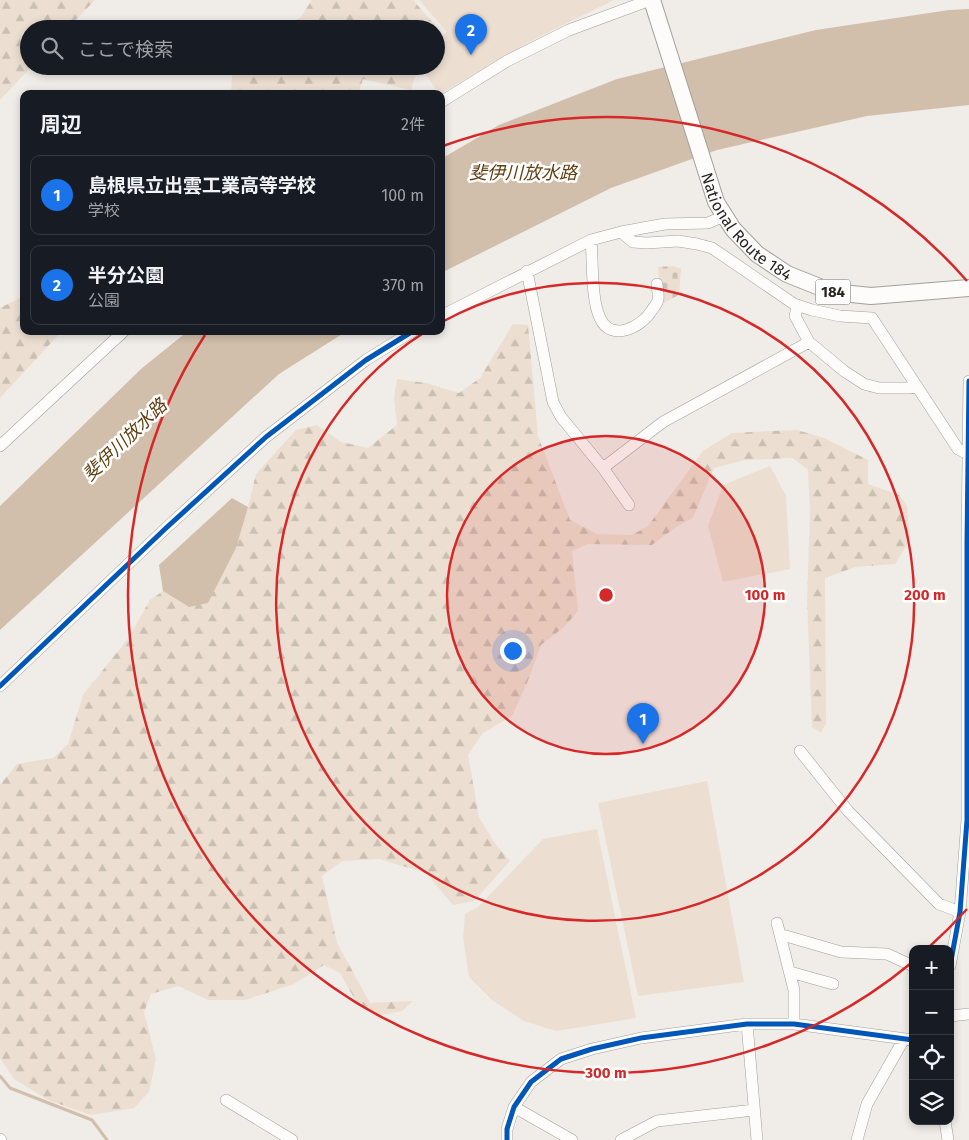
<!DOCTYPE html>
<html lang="ja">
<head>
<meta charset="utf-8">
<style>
	:root { --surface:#171b24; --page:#242831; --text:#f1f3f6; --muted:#9ea1a6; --line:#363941; --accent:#1a73e8 }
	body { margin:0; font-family:"Fira Sans","Noto Sans JP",sans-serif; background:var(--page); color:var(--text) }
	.controls { position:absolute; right:15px; bottom:15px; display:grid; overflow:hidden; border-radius:10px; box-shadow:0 2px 8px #0003 }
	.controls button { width:45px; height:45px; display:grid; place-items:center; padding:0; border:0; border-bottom:1px solid var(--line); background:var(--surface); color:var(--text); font:25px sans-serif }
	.you { position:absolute; left:512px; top:650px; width:18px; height:18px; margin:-12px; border:4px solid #fff; border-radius:50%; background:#1a73e8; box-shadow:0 0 0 8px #1a73e833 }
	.badge { display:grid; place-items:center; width:32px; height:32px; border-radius:50%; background:var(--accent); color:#fff; font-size:16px; font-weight:700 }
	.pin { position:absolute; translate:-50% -41px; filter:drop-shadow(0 1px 2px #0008) }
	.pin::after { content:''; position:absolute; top:26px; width:18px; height:15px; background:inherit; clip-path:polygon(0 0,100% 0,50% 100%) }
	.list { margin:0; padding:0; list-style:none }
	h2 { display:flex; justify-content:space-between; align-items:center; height:65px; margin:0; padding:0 20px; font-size:21px }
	h2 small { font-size:16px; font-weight:400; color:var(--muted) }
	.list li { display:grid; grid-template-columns:32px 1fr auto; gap:15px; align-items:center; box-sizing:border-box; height:80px; margin:0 10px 10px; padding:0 10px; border:1px solid var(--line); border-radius:10px }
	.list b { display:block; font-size:19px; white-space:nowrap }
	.list p { margin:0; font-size:16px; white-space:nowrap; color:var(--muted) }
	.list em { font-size:16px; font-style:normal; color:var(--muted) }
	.icon { flex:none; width:28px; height:28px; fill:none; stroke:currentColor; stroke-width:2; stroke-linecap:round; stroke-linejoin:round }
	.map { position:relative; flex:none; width:969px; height:1140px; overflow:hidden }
	.search { position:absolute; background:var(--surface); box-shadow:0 2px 8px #0003; left:20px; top:20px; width:425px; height:55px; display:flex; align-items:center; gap:12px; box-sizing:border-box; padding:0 18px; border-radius:28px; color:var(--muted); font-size:19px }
	.panel { position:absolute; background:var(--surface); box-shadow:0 2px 8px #0003; left:20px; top:90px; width:425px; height:245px; border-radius:10px }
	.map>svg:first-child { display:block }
	.green { fill:#ecdfd1 }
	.forest { fill:url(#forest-firs) }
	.cemetery { fill:url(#cemetery-stones) }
	.water { fill:#d1bfab }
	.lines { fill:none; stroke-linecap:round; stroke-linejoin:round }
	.stream { stroke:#d1bfab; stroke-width:3 }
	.minor-casing { stroke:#a2a09c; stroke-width:12 }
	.highway-casing { stroke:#a2a09c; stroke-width:18 }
	.minor { stroke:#fdfcfb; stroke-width:11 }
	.highway { stroke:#fdfcfb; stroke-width:16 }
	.cycleway-casing { stroke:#fff; stroke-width:8 }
	.cycleway { stroke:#0057b8; stroke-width:5 }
	.ring { fill:none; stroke:#d62828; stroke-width:2.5 }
	.labels { text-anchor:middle; stroke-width:5; stroke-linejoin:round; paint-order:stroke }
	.shield { fill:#fff; stroke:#686664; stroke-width:1 }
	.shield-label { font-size:15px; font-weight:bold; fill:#282522 }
	.street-label { font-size:16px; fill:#282522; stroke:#fff }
	.water-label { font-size:18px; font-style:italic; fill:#613f10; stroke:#fff }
	.centre { fill:#d62828; stroke:#fff; stroke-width:2.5 }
	.ring-label { font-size:15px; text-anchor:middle; font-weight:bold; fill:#d62828; stroke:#fff; stroke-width:5; stroke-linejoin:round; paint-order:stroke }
</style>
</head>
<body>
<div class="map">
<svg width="969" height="1140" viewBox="0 0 969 1140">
	<defs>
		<pattern id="forest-firs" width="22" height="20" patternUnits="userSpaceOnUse" patternTransform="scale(1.25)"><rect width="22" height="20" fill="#ecdfd1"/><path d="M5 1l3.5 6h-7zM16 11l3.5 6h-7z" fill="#cabfb3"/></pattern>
		<pattern id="cemetery-stones" width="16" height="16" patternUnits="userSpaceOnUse" patternTransform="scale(1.25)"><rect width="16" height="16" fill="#ecdfd1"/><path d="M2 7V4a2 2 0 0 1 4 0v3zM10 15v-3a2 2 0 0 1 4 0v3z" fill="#cabfb3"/></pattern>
	</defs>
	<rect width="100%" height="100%" fill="#f0ece7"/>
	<path class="green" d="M419,0H614L533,40L440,94L419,66H436V44L447,32Z
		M770,466L786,496L790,569L723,582L708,526L723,485Z
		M707,781L744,982L638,996L598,803Z
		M597,829L636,1018L556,1031L524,1021L492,1000L469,977L463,938L465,914L478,907L543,839Z"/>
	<path class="forest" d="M0,0H95L67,29H29V66H32L0,100Z
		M312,0H413L444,36L436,45V29H284L300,18Z
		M239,66H418L411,90L363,79L358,94H231L232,75Z
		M24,296V331H62L0,398V308Z
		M513,324L528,325L538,436L570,520L597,534L632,535L648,526L703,451L732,433L797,430L824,438L868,460V484L899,495L907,506L910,540L895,564L855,567L825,578L826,723L821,733L812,727L807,600L810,514L808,470L793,458L745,460L714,468L693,518L676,527L652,545L588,544L572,551L578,611L564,627L541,645L527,683L512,716L483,733L468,755L479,817L494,842L510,861L474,901L453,905L426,873L379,859L342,861L322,876L337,943L370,1003L413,1001L402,1011L376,1016L358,1005L340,973L324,965L294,984L245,1000H208L178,986L151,994L144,1012L156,1059L149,1092L134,1108L91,1115L48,1100L14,1079L0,1058V785L17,764L53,758L68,744L83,695L127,640L150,600L163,591L189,607L248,507L256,474L296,430L317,425L341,442L368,448L397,425L394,398L397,379L426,383L459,393L480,378Z"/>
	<path class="cemetery" d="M673,266L681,269L679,295L661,304L658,267Z"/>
	<path class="water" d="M969,9V105L867,116L717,150L611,188L441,273V159L499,125L617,79L816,30L949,10Z
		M188,331H347L279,374L0,630V506L141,369Z
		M232,498L248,507L236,548L208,603L189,607L163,591L159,565Z"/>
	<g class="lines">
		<path class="stream" d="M0,1076L10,1088L92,1120L107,1140"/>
		<defs>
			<path id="minor" d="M441,102L507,61L569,30L650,0
				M621,232L633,242L647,243L678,241L697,244L712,248L794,304L812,310L840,316L872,318L958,449L968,454
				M591,240C593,262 591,299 600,318C611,343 642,327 652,310C654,307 658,303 658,299C659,295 657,288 657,284
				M527,271L553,402L561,417L603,468L629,505
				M798,305L795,316L809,342L844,371L864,384L879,388H908L917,387
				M441,316L591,240L621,232L665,224L708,223L724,216
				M0,446L124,331
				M603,468L663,422L809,342
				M0,686L165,529L266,437L366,360L413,331
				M800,751L848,811L939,904L960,912
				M777,923L794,990V1024
				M781,937L786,936L841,952L887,954L913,966
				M950,966L960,912L967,820V543L969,381
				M790,972L833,984
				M950,1016L969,1014
				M747,1024L757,1140
				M226,1100L292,1140
				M514,1107L572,1140
				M945,1121L948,1140
				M0,1139L1,1140
				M507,1140V1129L514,1107L531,1082L561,1059L592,1049L641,1038L747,1024H794L913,1040
				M621,1140L657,1121L754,1110
				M857,1140L867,1104L904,1039"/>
			<g id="highway">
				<path id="s1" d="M652,0L716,202L733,229L757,254L787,274L832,292L871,296L969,288"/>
			</g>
		</defs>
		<use href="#minor" class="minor-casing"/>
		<use href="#highway" class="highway-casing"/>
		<use href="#minor" class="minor"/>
		<use href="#highway" class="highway"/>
		<defs>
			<path id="cycleway" d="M0,686L165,529L266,437L366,360L413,331
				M950,966L960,912L967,820V543L969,381
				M507,1140V1129L514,1107L531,1082L561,1059L592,1049L641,1038L747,1024H794L913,1040"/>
		</defs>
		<use href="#cycleway" class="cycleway-casing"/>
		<use href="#cycleway" class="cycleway"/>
	</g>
	<circle cx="606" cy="595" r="159" fill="#d62828" fill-opacity=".12"/>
	<g class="ring">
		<circle cx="606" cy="595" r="159"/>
		<path d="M442 322A319 319 0 1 1 425 332"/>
		<path d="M967 909A478 478 0 0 1 929 947M910 964A478 478 0 0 1 205 335M443 146A478 478 0 0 1 967 281"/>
	</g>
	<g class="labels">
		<rect class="shield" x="815.5" y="279.5" width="35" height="25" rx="4"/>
		<g class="shield-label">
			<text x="833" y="297">184</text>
		</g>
		<g class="street-label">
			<text dy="6" stroke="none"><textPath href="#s1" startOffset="250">National Route 184</textPath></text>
		</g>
		<g class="water-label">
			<text x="523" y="179">斐伊川放水路</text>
			<text transform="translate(125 440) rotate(-44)" y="6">斐伊川放水路</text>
		</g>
	</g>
	<circle cx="606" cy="595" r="8" class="centre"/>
	<g class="ring-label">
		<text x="765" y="600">100 m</text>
		<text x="925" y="600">200 m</text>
		<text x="606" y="1078">300 m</text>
	</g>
</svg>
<div class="controls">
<button>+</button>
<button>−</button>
<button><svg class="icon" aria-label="locate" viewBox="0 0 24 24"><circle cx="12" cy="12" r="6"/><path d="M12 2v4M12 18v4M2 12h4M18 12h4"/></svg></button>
<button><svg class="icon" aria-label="layers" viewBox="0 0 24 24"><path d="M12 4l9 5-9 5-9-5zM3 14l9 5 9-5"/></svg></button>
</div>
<div class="you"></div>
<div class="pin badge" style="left:643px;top:744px">1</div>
<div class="pin badge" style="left:471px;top:55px">2</div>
<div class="search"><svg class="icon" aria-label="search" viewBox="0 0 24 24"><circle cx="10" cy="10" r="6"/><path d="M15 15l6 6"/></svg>ここで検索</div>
<section class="panel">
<h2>周辺<small>2件</small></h2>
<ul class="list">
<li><span class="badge">1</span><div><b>島根県立出雲工業高等学校</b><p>学校</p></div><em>100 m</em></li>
<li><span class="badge">2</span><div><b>半分公園</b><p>公園</p></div><em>370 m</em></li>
</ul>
</section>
</div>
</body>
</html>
